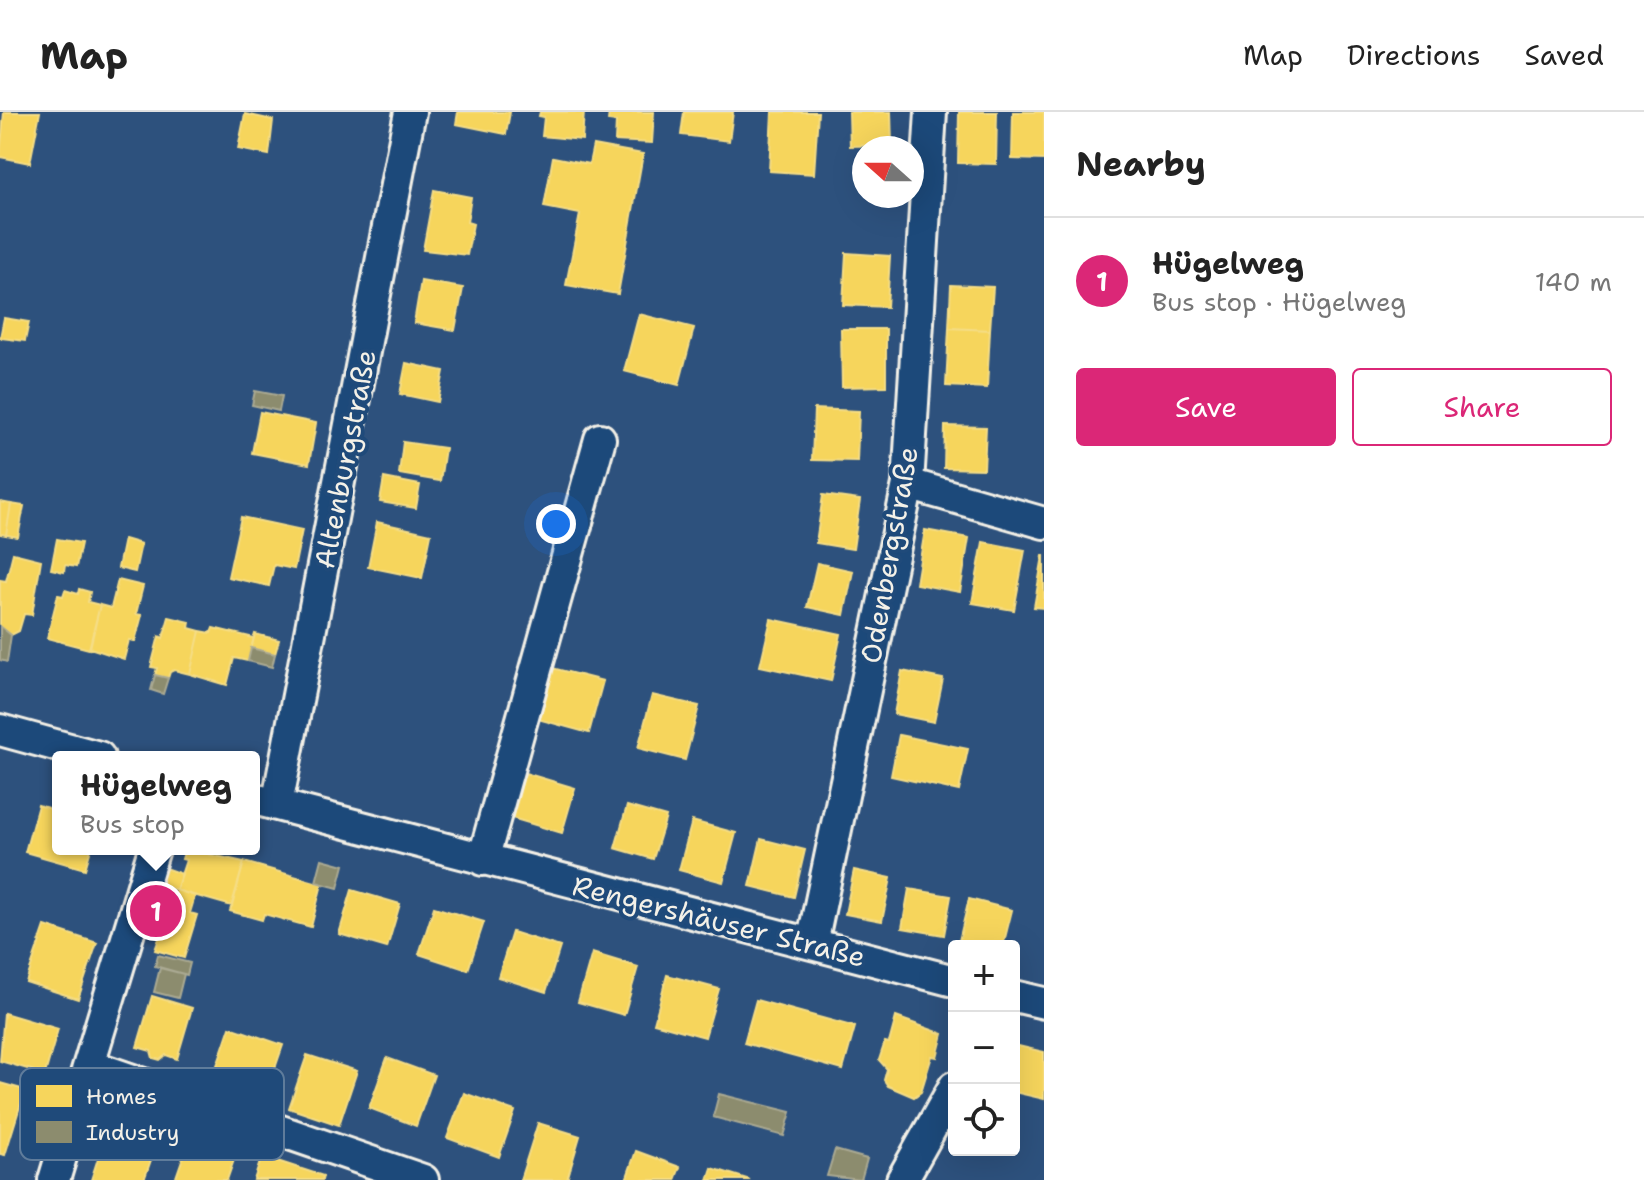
<!DOCTYPE html>
<html lang="en">
<head>
<meta charset="utf-8">
<style>
	:root { --surface:#fff; --page:#f6f6f6; --text:#222; --muted:#767676; --line:#e0e0e0; --accent:#db2777 }
	body { margin:0; font-family:"Shantell Sans",sans-serif; background:var(--page); color:var(--text) }
	.controls { position:absolute; right:24px; bottom:24px; display:grid; overflow:hidden; border-radius:8px; box-shadow:0 8px 32px #0002 }
	.controls button { width:72px; height:72px; display:grid; place-items:center; padding:0; border:0; border-bottom:2px solid var(--line); background:var(--surface); color:var(--text); font:40px sans-serif }
	.compass { position:absolute; left:852px; top:24px; width:72px; height:72px; border-radius:50%; background:var(--surface); box-shadow:0 8px 32px #0002; rotate:291deg }
	.you { position:absolute; left:556px; top:412px; width:28px; height:28px; margin:-20px; border:6px solid #fff; border-radius:50%; background:#1a73e8; box-shadow:0 0 0 12px #1a73e833 }
	.badge { display:grid; place-items:center; width:52px; height:52px; border-radius:50%; background:var(--accent); color:#fff; font-size:26px; font-weight:700 }
	.pin { position:absolute; translate:-50% -50%; border:4px solid #fff; box-shadow:0 2px 8px #0006 }
	.popup { position:absolute; left:52px; top:639px; width:208px; height:104px; box-sizing:border-box; display:grid; place-content:center; border-radius:8px; background:var(--surface); filter:drop-shadow(0 2px 6px #0005); font-size:26px; white-space:nowrap; color:var(--muted) }
	.popup b { font-size:30px; color:var(--text) }
	.popup::after { content:''; position:absolute; left:50%; top:100%; margin-left:-16px; border:16px solid transparent; border-top-color:var(--surface) }
	.list { margin:0; padding:0; list-style:none }
	h2 { display:flex; justify-content:space-between; align-items:center; height:104px; margin:0; padding:0 32px; font-size:34px }
	h2 small { font-size:26px; font-weight:400; color:var(--muted) }
	.list li { display:grid; grid-template-columns:52px 1fr auto; gap:24px; align-items:center; box-sizing:border-box; height:128px; padding:0 32px; border-top:2px solid var(--line) }
	.list b { display:block; font-size:30px; white-space:nowrap }
	.list p { margin:0; font-size:26px; white-space:nowrap; color:var(--muted) }
	.list em { font-size:26px; font-style:normal; color:var(--muted) }
	.actions { display:flex; gap:16px; padding:24px 32px }
	.actions a { flex:1; padding:18px 0; border:2px solid var(--accent); border-radius:8px; text-align:center; font-size:28px; color:var(--accent) }
	.actions .main { background:var(--accent); color:#fff }
	.icon { flex:none; width:44px; height:44px; fill:none; stroke:currentColor; stroke-width:2; stroke-linecap:round; stroke-linejoin:round }
	.map { position:relative; flex:none; width:1044px; height:1068px; overflow:hidden }
	header { display:flex; align-items:center; gap:48px; box-sizing:border-box; height:112px; padding:0 40px; background:var(--surface); border-bottom:2px solid var(--line) }
	header strong { font-size:38px }
	nav { display:flex; gap:44px; margin-inline-start:auto; font-size:28px }
	main { display:flex }
	aside { flex:1; background:var(--surface) }
	.map>svg:first-child { display:block }
	.homes { fill:#f6d55c; stroke:#f5dd86; stroke-width:2 }
	.industry { fill:#8c8c6e; stroke:#abaa93; stroke-width:2 }
	.lines { fill:none; stroke-linecap:round; stroke-linejoin:round }
	.street-casing { stroke:#f4f1e8; stroke-width:36 }
	.street { stroke:#1f4a7a; stroke-width:30 }
	.labels { text-anchor:middle; stroke-width:8; stroke-linejoin:round; paint-order:stroke }
	.street-label { font-size:28px; fill:#f4f1e8; stroke:#1f4a7a }
	.key { fill:#1f4a7a; stroke:#5f7c9b; stroke-width:2 }
	.key-label { font-size:22px; fill:#f4f1e8 }
</style>
</head>
<body>
<header>
<strong>Map</strong>
<nav><a>Map</a><a>Directions</a><a>Saved</a></nav>
</header>
<main>
<div class="map">
<svg width="1044" height="1068" viewBox="0 0 1044 1068">
	<rect width="100%" height="100%" fill="#2d517d"/>
	<filter id="ink" filterUnits="userSpaceOnUse"><feTurbulence type="fractalNoise" baseFrequency=".0125" numOctaves="2"/><feDisplacementMap in="SourceGraphic" scale="16" xChannelSelector="R" yChannelSelector="G"/><feConvolveMatrix kernelMatrix="1 2 1 2 8 2 1 2 1" color-interpolation-filters="sRGB"/></filter>
	<g filter="url(#ink)">
		<path class="homes" d="M4,0H40L30,51L0,45Z
			M458,0H510L506,22L456,12Z
			M540,0H584L582,28L542,24L544,5L539,4Z
			M609,0H654L652,31L615,29L616,10L608,9Z
			M684,0H733L729,29L681,23Z
			M772,0H818L814,62L769,59Z
			M849,0H891L892,33L850,34Z
			M959,0H997L996,52L958,51Z
			M1013,0H1044V48L1012,47Z
			M245,2L273,8L269,43L238,37Z
			M593,33L643,42L618,182L566,173L580,102L544,95L553,45L589,52Z
			M434,78L471,85L467,110L473,112L467,143L423,138Z
			M846,141L890,144L887,195L843,193Z
			M421,169L463,176L455,218L414,211Z
			M951,173L993,175L990,218L949,216Z
			M639,202L694,216L679,273L624,259Z
			M4,206L29,210L25,229L0,226Z
			M949,216L990,218L987,276L946,274Z
			M841,217H886V274L842,275Z
			M406,251L444,259L438,290L400,282Z
			M814,297L859,299L857,349L812,348Z
			M260,300L316,311L309,352L252,341Z
			M945,314L986,315L984,357L944,356Z
			M403,330L445,336L440,369L399,362Z
			M384,366L420,373L416,396L380,390Z
			M823,383L860,388L853,437L816,431Z
			M0,390L11,392L6,423L0,422Z
			M11,392L24,394L18,425L6,423Z
			M241,405L302,418L294,457L274,453L269,474L228,465Z
			M377,410L431,422L422,466L368,455Z
			M925,418L969,426L960,480L916,472Z
			M57,427L81,431L76,455L65,453L64,460L51,457Z
			M124,427L141,432L135,460L118,456Z
			M983,430L1025,438L1014,498L972,491Z
			M13,441L41,448L32,503L24,502L19,519L11,523L0,514V468L6,469Z
			M1043,444H1044V496L1034,495Z
			M817,451L853,459L844,503L807,495Z
			M118,468L143,474L136,502L142,503L135,529L129,528L124,547L90,536L100,493L111,496Z
			M79,477L90,480L88,490L100,493L89,537L47,526L58,483L63,484L65,478L78,482Z
			M169,505L190,510L189,516L200,519L190,562L174,558L170,560L168,566L155,563L157,556L151,555L159,524L163,526Z
			M771,507L841,522L831,569L760,554Z
			M213,516L254,526L248,549L234,546L227,573L190,562L200,519L211,521Z
			M255,522L279,528L275,542L251,536Z
			M552,556L603,569L589,621L538,607Z
			M902,559L943,567L934,610L894,602Z
			M652,583L699,594L685,648L638,636Z
			M899,623L968,637L959,679L891,664Z
			M525,661L575,676L562,721L512,706Z
			M38,693L58,699V737H91L85,757L25,740Z
			M627,694L666,705L653,747L615,736Z
			M692,709L736,721L723,770L679,758Z
			M761,727L805,738L794,785L750,774Z
			M185,737L244,750L232,794L176,778L186,748L182,747Z
			M244,750L322,772L311,815L264,802L262,808L230,799Z
			M162,755L182,762L176,778L156,772Z
			M854,758L891,766L882,809L845,802Z
			M909,777L951,784L944,823L902,816Z
			M176,778L195,784L190,801L197,803L184,846L155,838Z
			M352,778L400,792L387,836L339,822Z
			M969,787L1012,798L1003,834L958,833Z
			M434,795L484,810L468,858L419,842Z
			M45,814L97,831L78,887L26,870Z
			M512,820L560,835L546,880L498,865Z
			M592,841L638,855L624,903L578,890Z
			M667,863L719,877L705,925L654,911Z
			M152,884L192,896L177,947L166,943L160,948L153,946L151,939L137,935Z
			M756,888L855,915L843,958L744,931Z
			M4,901L58,917L45,962L0,949Z
			M896,905L943,922L937,945L932,944L921,980L914,985L888,974L884,968L887,957L879,948L885,930L889,931Z
			M230,915L283,933L265,985L212,968Z
			M1014,933L1044,940V987L1014,980Z
			M307,943L357,959L339,1013L289,996Z
			M387,946L434,963L416,1014L369,996Z
			M0,971L25,978L5,1043L0,1042Z
			M464,981L515,999L499,1045L447,1026Z
			M111,1006L160,1022L144,1068H91Z
			M538,1011L580,1024L567,1068H520Z
			M191,1022L237,1039L227,1068H175Z
			M636,1039L680,1055L675,1068H626Z
			M262,1044L323,1064L322,1068H254Z
			M712,1056L750,1068H708Z"/>
		<path class="industry" d="M255,279L282,284L279,299L252,293Z
			M0,514L11,523L7,550L0,548Z
			M251,536L275,542L272,555L248,549Z
			M155,563L168,566L163,582L151,578Z
			M322,747L344,753L338,776L316,770Z
			M158,843L190,851L187,863L155,854Z
			M160,856L184,862L178,886L154,880Z
			M719,982L791,1000L784,1024L713,1005Z
			M835,1038L867,1047L861,1068L827,1064Z"/>
		<g class="lines">
			<defs>
				<path id="street" d="M908,372L1044,411
					M0,618L99,645
					M254,687L954,869
					M277,693L410,0
					M483,748L600,327
					M812,832L908,372L931,0
					M1014,884L1044,891
					M89,953L423,1068
					M54,1068L154,737
					M902,1068L954,975"/>
			</defs>
			<use href="#street" class="street-casing"/>
			<use href="#street" class="street"/>
		</g>
	</g>
	<g class="labels">
		<g class="street-label">
			<text transform="translate(345 347) rotate(-79)" y="10">Altenburgstraße</text>
			<text transform="translate(889 443) rotate(-80)" y="10">Odenbergstraße</text>
			<text transform="translate(719 809) rotate(14)" y="10">Rengershäuser Straße</text>
		</g>
	</g>
	<rect x="20" y="956" width="264" height="92" rx="12" class="key"/>
	<rect x="36" y="973" width="36" height="22" fill="#f6d55c"/>
	<rect x="36" y="1009" width="36" height="22" fill="#8c8c6e"/>
	<g class="key-label">
		<text x="86" y="992">Homes</text>
		<text x="86" y="1028">Industry</text>
	</g>
</svg>
<div class="controls">
<button>+</button>
<button>−</button>
<button><svg class="icon" aria-label="locate" viewBox="0 0 24 24"><circle cx="12" cy="12" r="6"/><path d="M12 2v4M12 18v4M2 12h4M18 12h4"/></svg></button>
</div>
<svg class="compass" viewBox="-18 -18 36 36"><path d="M0-13l5 13h-10z" fill="#e53935"/><path d="M0 13l5-13h-10z" fill="#767676"/></svg>
<div class="you"></div>
<div class="pin badge" style="left:156px;top:799px">1</div>
<div class="popup"><b>Hügelweg</b>Bus stop</div>
</div>
<aside>
<h2>Nearby<small></small></h2>
<ul class="list">
<li><span class="badge">1</span><div><b>Hügelweg</b><p>Bus stop · Hügelweg</p></div><em>140 m</em></li>
</ul>
<div class="actions"><a class="main">Save</a><a>Share</a></div>
</aside>
</main>
</body>
</html>
